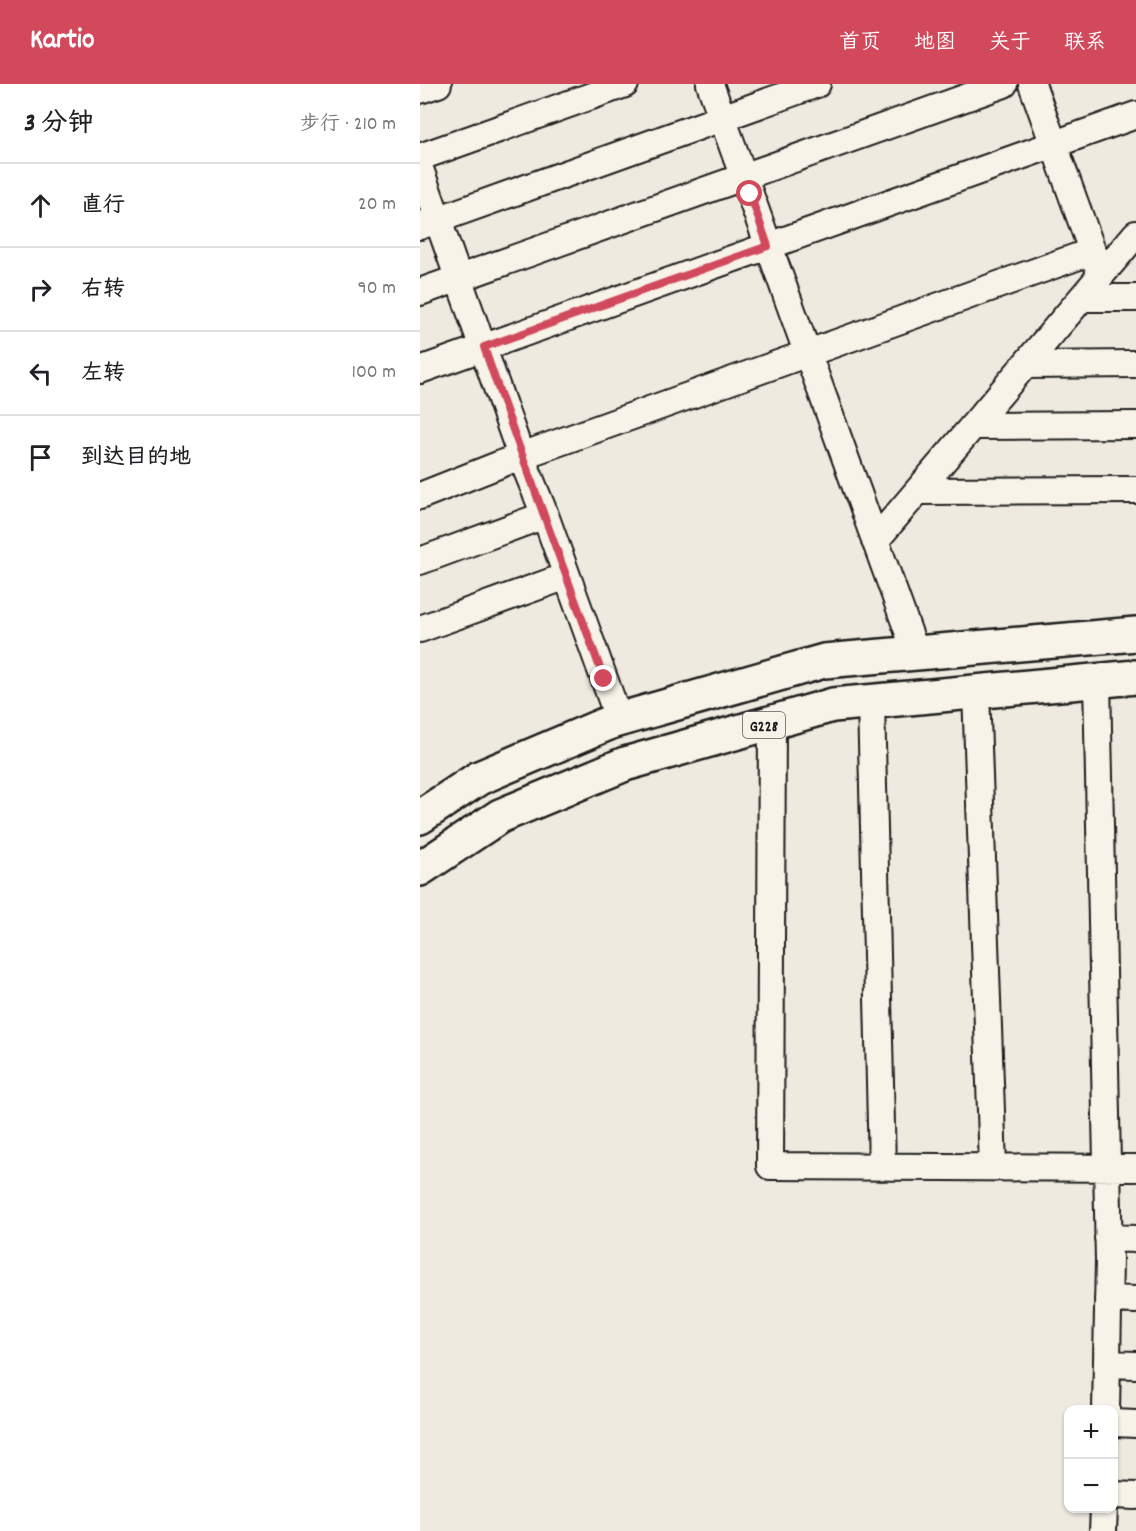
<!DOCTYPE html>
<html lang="zh">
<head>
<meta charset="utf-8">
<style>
	:root { --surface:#fff; --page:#f6f6f6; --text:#202124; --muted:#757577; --line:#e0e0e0; --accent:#d1495b }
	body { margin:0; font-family:Dekko,"LXGW WenKai TC",sans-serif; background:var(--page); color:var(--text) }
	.controls { position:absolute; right:18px; bottom:18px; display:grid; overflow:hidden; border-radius:12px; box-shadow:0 2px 4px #0004 }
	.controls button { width:54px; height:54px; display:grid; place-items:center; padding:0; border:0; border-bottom:2px solid var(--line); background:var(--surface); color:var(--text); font:30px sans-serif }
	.stop { position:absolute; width:18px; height:18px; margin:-14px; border:4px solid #d1495b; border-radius:50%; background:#fff }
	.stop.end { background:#d1495b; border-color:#fff; box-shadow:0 2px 6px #0008 }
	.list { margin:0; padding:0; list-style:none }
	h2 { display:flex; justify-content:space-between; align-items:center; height:78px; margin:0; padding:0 24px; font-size:26px }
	h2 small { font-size:20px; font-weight:400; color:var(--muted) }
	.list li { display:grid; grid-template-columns:39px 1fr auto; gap:18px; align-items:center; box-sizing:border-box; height:84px; padding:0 24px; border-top:2px solid var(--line) }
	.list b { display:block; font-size:22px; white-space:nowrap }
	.list em { font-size:20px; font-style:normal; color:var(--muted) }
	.icon { flex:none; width:33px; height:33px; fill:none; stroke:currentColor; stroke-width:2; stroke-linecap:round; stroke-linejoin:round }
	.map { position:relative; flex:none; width:716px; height:1447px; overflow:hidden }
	header { display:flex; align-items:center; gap:36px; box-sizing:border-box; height:84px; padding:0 30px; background:var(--accent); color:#fff }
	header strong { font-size:28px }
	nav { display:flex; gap:33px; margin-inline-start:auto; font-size:21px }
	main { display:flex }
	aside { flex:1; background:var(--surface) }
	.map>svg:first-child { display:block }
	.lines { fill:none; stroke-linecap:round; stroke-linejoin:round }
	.street-casing { stroke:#1c1c1c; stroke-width:30 }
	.highway-casing { stroke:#1c1c1c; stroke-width:38 }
	.street { stroke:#f7f3e8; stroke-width:26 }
	.highway { stroke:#f7f3e8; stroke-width:33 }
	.route { stroke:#d1495b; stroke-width:8 }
	.labels { text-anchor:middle; stroke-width:6; stroke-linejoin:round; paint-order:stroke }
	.shield { fill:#f7f3e8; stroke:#5e5c59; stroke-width:1.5 }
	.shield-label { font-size:16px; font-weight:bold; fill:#1c1c1c }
</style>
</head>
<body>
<header>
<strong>Kartio</strong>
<nav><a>首页</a><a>地图</a><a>关于</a><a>联系</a></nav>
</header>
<main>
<aside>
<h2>3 分钟<small>步行 · 210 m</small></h2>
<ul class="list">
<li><svg class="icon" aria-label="ahead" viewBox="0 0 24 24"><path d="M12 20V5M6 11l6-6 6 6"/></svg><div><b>直行</b></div><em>20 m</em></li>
<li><svg class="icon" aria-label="right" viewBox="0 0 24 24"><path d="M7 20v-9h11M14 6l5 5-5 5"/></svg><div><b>右转</b></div><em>90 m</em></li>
<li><svg class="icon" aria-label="left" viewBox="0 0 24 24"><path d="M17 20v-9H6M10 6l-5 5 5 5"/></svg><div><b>左转</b></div><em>100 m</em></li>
<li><svg class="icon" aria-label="arrive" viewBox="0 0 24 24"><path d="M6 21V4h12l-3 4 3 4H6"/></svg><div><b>到达目的地</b></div></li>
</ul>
</aside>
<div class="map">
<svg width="716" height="1447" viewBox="0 0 716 1447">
	<rect width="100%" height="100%" fill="#eeeae0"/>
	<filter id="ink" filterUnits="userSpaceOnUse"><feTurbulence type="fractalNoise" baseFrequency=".0167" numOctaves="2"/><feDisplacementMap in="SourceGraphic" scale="12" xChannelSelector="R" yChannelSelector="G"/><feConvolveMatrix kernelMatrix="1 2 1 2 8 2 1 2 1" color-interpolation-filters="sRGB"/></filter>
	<g filter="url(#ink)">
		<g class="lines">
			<defs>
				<path id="street" d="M290,0L496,569
					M612,0L678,183
					M0,6L18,0
					M0,73L205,0
					M0,85L101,372L125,431L199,636
					M0,142L397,0
					M0,208L584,0
					M662,214H716
					M605,281L716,280
					M0,286L716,31
					M553,342L716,341
					M498,407L716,406
					M0,412L101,372L673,167
					M455,457L716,150
					M0,477L125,431
					M0,545L147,492
					M677,596L689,1176L686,1326
					M556,607L573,1083
					M451,617L462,1083
					M352,639L350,1082L716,1084
					M688,1154L716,1155
					M688,1215L716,1216
					M687,1280L716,1281
					M694,1339L716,1340
					M694,1411L716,1412
					M683,1447L684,1424"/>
				<path id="highway" d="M0,733L59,694L191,638L404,577L716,550
					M0,785L80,732L205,680L413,621L716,593"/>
			</defs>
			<use href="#street" class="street-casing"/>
			<use href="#highway" class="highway-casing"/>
			<use href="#street" class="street"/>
			<use href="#highway" class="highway"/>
		</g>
	</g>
	<g class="lines" filter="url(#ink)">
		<path class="route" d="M184,595C144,484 102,375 64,263L348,162L330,110"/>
	</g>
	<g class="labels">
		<rect class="shield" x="323" y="628" width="42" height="26" rx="4.5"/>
		<g class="shield-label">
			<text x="344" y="647">G228</text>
		</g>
	</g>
</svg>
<div class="controls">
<button>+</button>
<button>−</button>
</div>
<div class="stop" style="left:330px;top:110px"></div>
<div class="stop end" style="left:184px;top:595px"></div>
</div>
</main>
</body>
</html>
